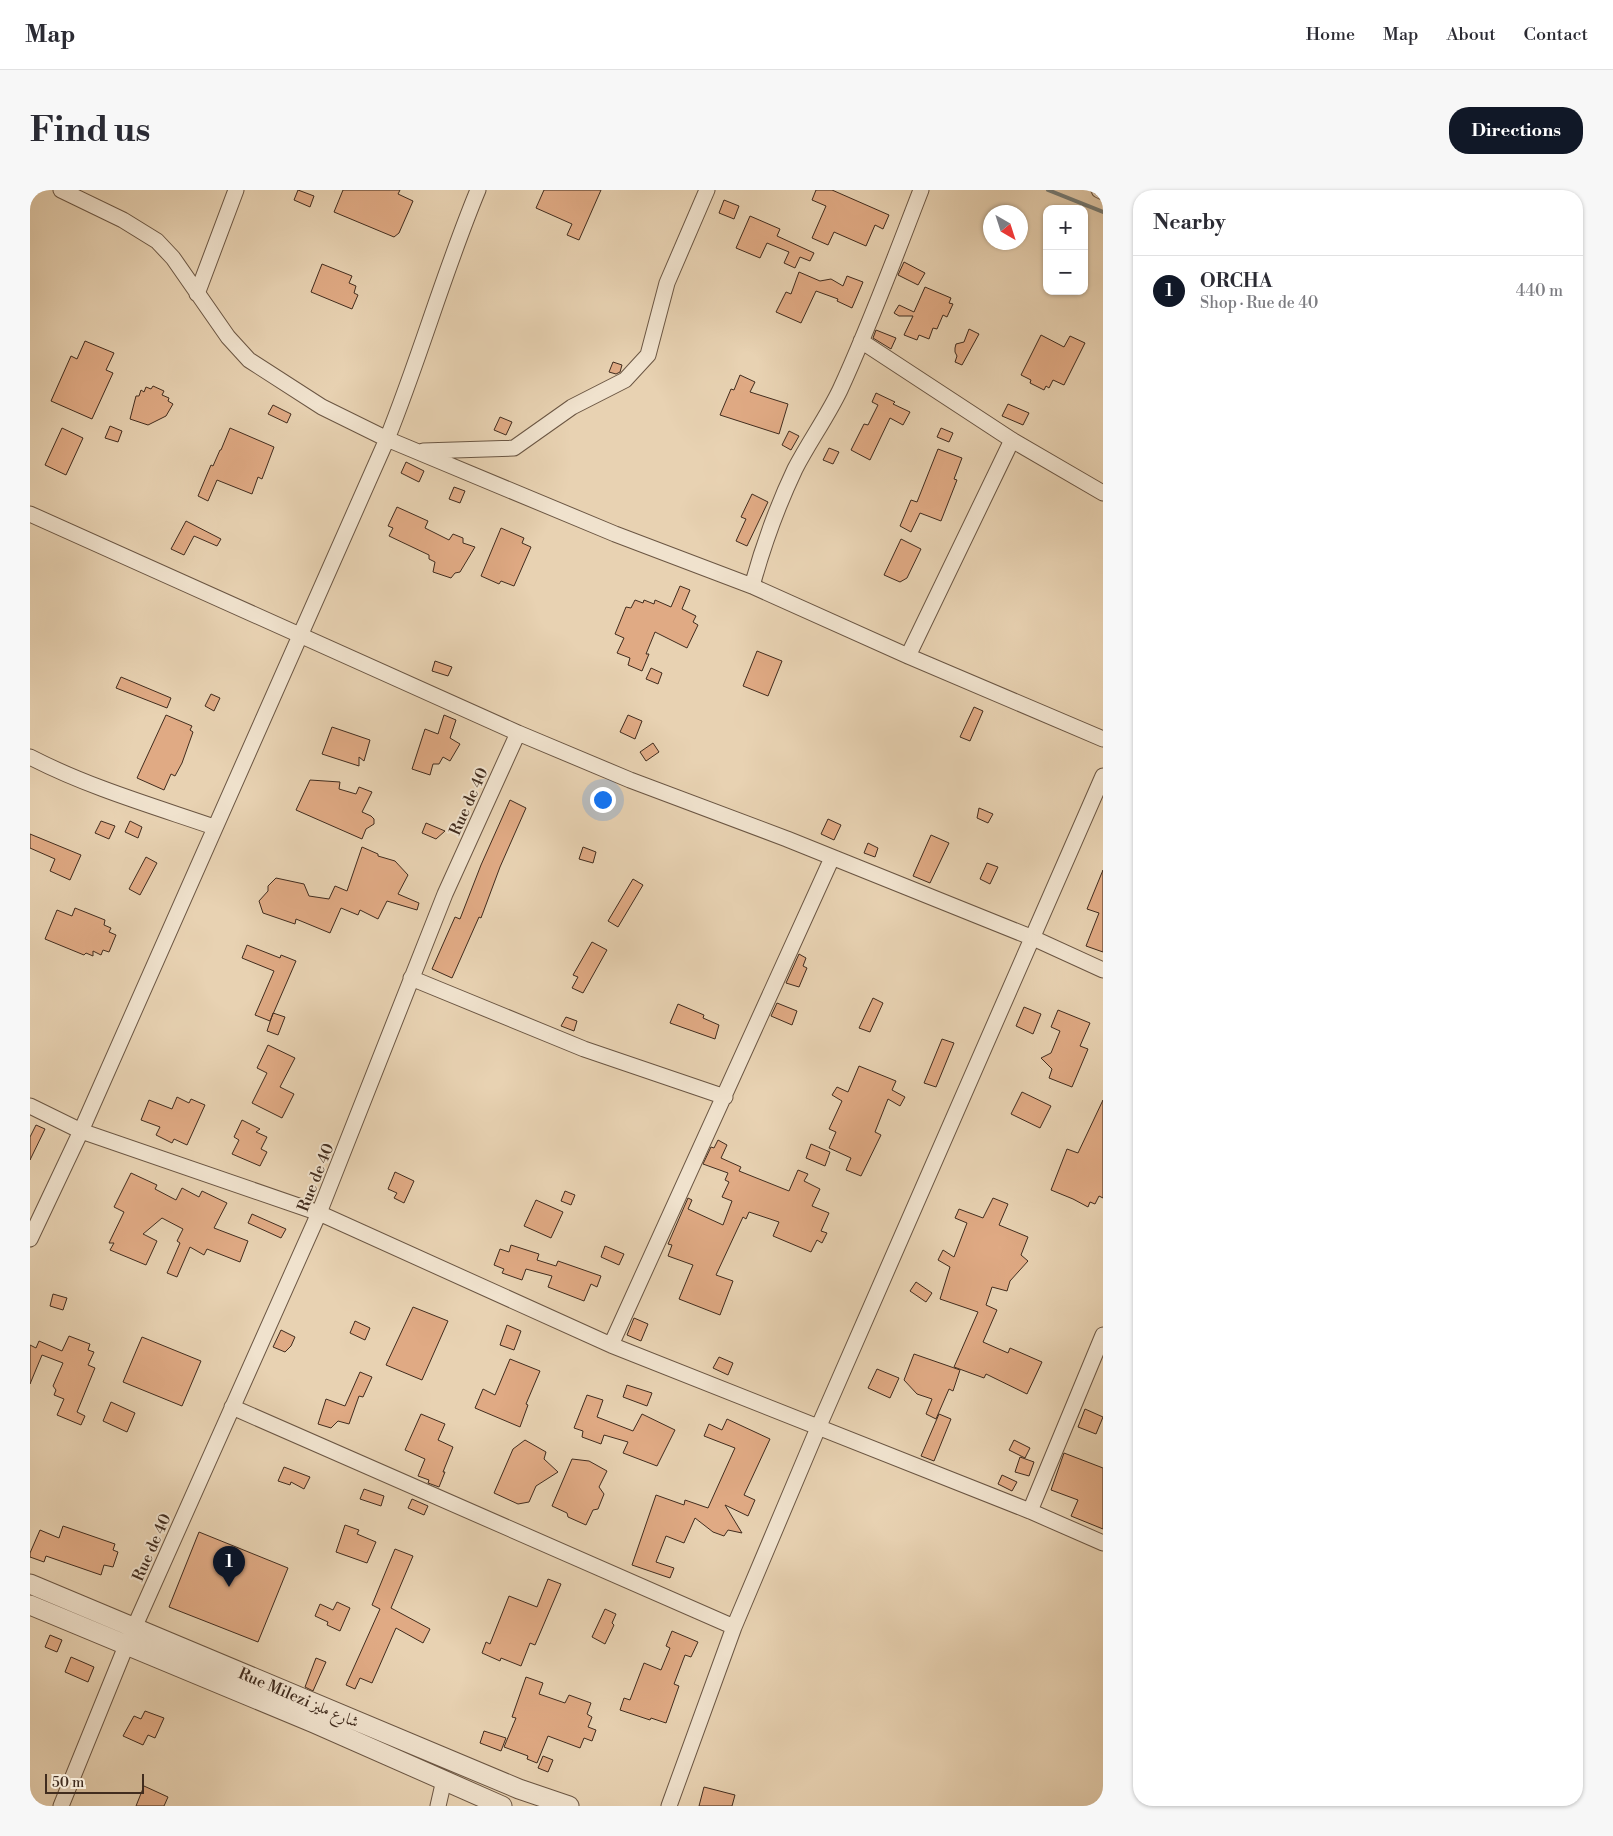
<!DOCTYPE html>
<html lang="en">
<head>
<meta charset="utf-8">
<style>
	:root { --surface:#fff; --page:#f7f7f7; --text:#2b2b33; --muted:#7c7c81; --line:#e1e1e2; --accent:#111827 }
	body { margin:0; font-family:"Libre Bodoni",Amiri,serif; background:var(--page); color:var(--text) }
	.controls { position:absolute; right:15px; top:15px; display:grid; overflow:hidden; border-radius:10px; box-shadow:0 1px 4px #0004 }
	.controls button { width:45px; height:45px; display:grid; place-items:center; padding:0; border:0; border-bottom:1px solid var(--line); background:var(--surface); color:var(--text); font:25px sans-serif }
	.compass { position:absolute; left:953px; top:15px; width:45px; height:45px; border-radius:50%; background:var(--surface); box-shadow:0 1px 4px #0004; rotate:141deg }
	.scale { position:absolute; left:15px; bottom:12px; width:99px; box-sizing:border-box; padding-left:5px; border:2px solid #412c1e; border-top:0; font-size:14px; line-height:18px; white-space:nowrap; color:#412c1e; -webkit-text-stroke:4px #f0e2cd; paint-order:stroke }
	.you { position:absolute; left:572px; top:609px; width:18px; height:18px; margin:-12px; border:4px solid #fff; border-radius:50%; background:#1a73e8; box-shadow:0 0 0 8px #1a73e833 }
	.badge { display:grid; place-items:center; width:32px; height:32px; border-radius:50%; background:var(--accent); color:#fff; font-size:16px; font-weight:700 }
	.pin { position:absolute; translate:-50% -41px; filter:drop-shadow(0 1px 2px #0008) }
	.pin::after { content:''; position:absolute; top:26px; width:18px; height:15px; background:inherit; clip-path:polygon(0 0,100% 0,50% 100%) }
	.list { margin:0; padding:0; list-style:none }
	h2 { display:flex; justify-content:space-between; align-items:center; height:65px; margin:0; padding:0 20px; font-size:21px }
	h2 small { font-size:16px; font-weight:400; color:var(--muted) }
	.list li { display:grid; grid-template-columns:32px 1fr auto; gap:15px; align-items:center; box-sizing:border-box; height:70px; padding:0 20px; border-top:1px solid var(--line) }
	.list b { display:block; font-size:19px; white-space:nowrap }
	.list p { margin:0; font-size:16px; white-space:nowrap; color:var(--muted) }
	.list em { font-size:16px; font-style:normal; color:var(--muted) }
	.map { position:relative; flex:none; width:1073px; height:1616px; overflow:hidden; border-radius:20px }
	header { display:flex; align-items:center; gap:30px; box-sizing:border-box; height:70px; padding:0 25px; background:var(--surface); border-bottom:1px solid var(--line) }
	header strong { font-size:24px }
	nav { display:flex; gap:28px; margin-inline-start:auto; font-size:18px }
	.intro { display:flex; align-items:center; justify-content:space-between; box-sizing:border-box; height:120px; padding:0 30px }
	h1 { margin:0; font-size:35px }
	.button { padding:12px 22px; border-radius:20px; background:var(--accent); color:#fff; font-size:18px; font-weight:700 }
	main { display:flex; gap:30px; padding:0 30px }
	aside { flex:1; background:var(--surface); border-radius:20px; box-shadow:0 1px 4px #0004 }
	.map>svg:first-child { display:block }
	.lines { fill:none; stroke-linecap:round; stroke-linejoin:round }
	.stream { stroke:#767e79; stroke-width:4 }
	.building { fill:#e0aa84; stroke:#412c1e }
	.minor-casing { stroke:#6b5643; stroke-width:17 }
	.tertiary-casing { stroke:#6b5643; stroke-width:21 }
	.minor { stroke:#f0e2cd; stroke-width:15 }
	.tertiary { stroke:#f0e2cd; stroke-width:19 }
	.labels { text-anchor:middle; stroke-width:4; stroke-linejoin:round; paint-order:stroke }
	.street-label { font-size:16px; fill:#412c1e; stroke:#f0e2cd }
</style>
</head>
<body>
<header>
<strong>Map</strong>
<nav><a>Home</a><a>Map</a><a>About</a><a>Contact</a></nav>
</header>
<div class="intro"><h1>Find us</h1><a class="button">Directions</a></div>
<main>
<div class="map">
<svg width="1073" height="1616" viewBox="0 0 1073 1616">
	<rect width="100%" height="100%" fill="#e8d2b2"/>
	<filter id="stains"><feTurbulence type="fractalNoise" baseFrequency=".004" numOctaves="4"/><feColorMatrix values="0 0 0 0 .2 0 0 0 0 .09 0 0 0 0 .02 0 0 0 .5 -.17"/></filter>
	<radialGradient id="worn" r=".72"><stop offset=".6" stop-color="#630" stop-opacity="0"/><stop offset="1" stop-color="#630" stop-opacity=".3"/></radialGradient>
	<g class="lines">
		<path class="stream" d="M1018,0L1073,22"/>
	</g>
	<path class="building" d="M268,0L284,6L280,17L264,10Z
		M313,0H370L368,4L383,11L369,43L364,47L304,22Z
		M514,0H571L549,50L537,45L542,34L506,18Z
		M786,0H802L859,25L853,39L845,35L836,56L804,42L798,55L782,48L796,16L782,10Z
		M694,10L709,16L704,29L689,23Z
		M720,26L750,39L747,46L784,63L780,71L770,67L765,78L754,73L759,62L737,53L730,68L706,58Z
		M874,72L895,83L888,95L868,85Z
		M292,74L322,86L319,93L326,96L324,103L328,105L322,119L281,102Z
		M769,82L790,91L801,89L813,96L817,86L833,92L822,118L807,111L808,109L786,101L771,133L746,122L756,102L761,104Z
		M895,97L921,108L919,113L923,114L917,127L913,125L907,139L903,138L899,149L889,145L887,150L874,145L883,126H869L864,123L869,115L884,122Z
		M939,139L949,144L932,175L925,172L927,166L925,162V158L926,154L934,152Z
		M846,140L866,148L861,159L843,148Z
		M1011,145L1034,157L1040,146L1055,153L1034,195L1023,190L1019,198L1016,196L1014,200L1000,193L1001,190L991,185Z
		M55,151L84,163L76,180L83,183L62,229L21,211L41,166L47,169Z
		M583,172L592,175L590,182L586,184L579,182Z
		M710,185L725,192L720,202L758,214L749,244L690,225L701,199L704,200Z
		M123,196L134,201L132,205L139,208L138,211L143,214L136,226L118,235L100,229L106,206H109L111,200L114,202L116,197L121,199Z
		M846,203L865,212L863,214L880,222L873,235L860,228L840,270L821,260L834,234L838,235L848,215L842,212Z
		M978,214L999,223L993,235L972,226Z
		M243,215L261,224L257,233L238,224Z
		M470,227L482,232L476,245L464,240Z
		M80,236L92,241L88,252L75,248Z
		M32,238L53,248L36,285L15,275Z
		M200,238L244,257L232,289L228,287L222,304L187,290L178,311L168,306L181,275L183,276L190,260H191Z
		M911,238L923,243L919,252L907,247Z
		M759,241L769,246L761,260L752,255Z
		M799,258L809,262L803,274L793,270Z
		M908,259L932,268L924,289L927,290L911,331L890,323L881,342L870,336L881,310L887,312Z
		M376,272L394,281L389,292L371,283Z
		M424,297L435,301L430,313L419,309Z
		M722,304L738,312L717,356L706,351L716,329L711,327Z
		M367,317L398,331L395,338L419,350L423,344L433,348V353L445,357L430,382L425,383L421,388L403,382L405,372L399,369V365L359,346L363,338L358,336Z
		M156,331L191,349L187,356L164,346L154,365L141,359Z
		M471,338L494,348L492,353L501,357L484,396L471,391L469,394L451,386Z
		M871,349L891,359L877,388L870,392L854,385Z
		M650,396L660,400L652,419L666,426L663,432L668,435L657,458L625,442L616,464H619L612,481L598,475L600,468L587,463L594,448L585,444L596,417L601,418L605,410L613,413L614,410L624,414L625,410L641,417Z
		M727,461L752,471L738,506L713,496Z
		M405,471L422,477L418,486L402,481Z
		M621,478L632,483L628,494L616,489Z
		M91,487L141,508L137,518L86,498Z
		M181,504L190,508L184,521L175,516Z
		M944,517L953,521L940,551L930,547Z
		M136,525L162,536L160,540L163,542L152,573L145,586L141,584L134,600L107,588Z
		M414,525L426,530L420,548L430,554L420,571L413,567L409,574H403L400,585L382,579L395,539L408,544Z
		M598,525L612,531L605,549L590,542Z
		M302,537L340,550L334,571L329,567V576L292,564Z
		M623,553L629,562L616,571L610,562Z
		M280,590L310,592L309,599L326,604L329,597L342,602L332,622L341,626L344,629V634L336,639L332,649L266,620Z
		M480,610L496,618L470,677L451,728L449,727L422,788L402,779L425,727L430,729L451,675Z
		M949,618L963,624L958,633L947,628Z
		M798,629L811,635L804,650L791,644Z
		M71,631L85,636L79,649L65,643Z
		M100,631L112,637L108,648L95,642Z
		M396,633L415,641L406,649L392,643Z
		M0,644L51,665L40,690L20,681L25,669L0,658Z
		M901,645L919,653L900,693L883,686Z
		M838,653L848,658L845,667L834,663Z
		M332,657L348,664V666L365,671L378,685L368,704L389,713L387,720L357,711L348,729L330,720L328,725L311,718L300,743L266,729L265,734L233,723L229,711L238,701V696L246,688L274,694L279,706L299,709L305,696L317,701Z
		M553,657L566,662L563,673L549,669Z
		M116,667L127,673L110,705L99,699Z
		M957,673L968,677L960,694L950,689Z
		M1073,680V762L1056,756L1069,723L1057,719Z
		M603,689L613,695L588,737L578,731Z
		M45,718L75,730L74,735L81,738L79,742L86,745L79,762L73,760L71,765L63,761V766L56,763L54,765L15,749L27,720L42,726Z
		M562,752L577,760L553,803L542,798L548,787L543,785Z
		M217,755L250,768L251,765L266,771L240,831L225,825L244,781L212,768Z
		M769,764L776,768L773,776L777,778L769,797L756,793Z
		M843,808L853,813L840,842L829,838Z
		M747,813L767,821L762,835L741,826Z
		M648,814L674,825L673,828L689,835L685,849L640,833Z
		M994,817L1011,824L1003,844L986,836Z
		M1028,820L1060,833L1050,856L1058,859L1042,897L1019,888L1022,879L1011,868L1021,863L1030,841L1021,837Z
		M243,823L255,827L248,845L237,841Z
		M536,827L547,831L544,841L531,836Z
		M912,849L924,853L906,897L894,893Z
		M238,855L265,868L250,897L264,904L252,928L222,913L237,883L227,878Z
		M829,876L866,891L862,900L875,907L870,916L858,909L845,942L851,945L831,986L816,980L821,968L799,958L806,942L799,939L812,911L802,905L807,897L818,902Z
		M992,902L1021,916L1010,938L981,924Z
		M147,907L159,913L161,909L175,915L157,955L144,949L142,953L126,945L130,937L111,930L119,910L142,919Z
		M1073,910V1008L1069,1006L1065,1014L1060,1012L1058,1017L1043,1009L1021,1000L1037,959L1048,963Z
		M212,930L230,939L226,942L237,947L231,959L237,962L230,976L202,964L209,950L204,947Z
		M6,935L15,939L0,970V947Z
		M688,950L697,955L691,968L711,977L709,981L759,1001L768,980L778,984L774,991L790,999L782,1016L799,1023L791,1041L797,1043L792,1053L787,1050L781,1062L743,1046L749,1032L719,1022L716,1029L713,1027L686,1085L703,1091L690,1125L649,1109L663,1075L638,1066L642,1055L638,1054L658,1008L662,1010L658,1019L693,1035L702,1011L692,1007L699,992L695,990L698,983L673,974L681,957L684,958Z
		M781,954L800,962L795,976L776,968Z
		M365,982L384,991L374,1013L364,1008L367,1003L358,999Z
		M101,983L127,995L125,999L146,1010L152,998L169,1007L172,1001L197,1013L184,1038L218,1051L210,1072L177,1059L174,1065L160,1057L147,1087L137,1083L150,1053L147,1051L153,1039L132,1028L113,1044L127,1051L116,1075L80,1060L84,1053H79L94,1022L84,1017Z
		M535,1001L545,1005L541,1015L531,1011Z
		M963,1008L978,1014L969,1035L998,1047L991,1065L998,1071L980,1091L977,1101L962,1097L956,1115L967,1120L953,1152L978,1163L980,1158L1012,1172L997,1204L956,1184L954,1188L924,1177L948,1122L910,1109L920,1077L908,1070L913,1060L924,1067L937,1033L925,1028L929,1019L953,1028Z
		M506,1010L533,1022L521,1048L494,1036Z
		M222,1024L256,1039L251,1048L218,1033Z
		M481,1055L509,1064L507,1070L526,1076L528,1071L571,1086L567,1097L561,1094L554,1111L518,1097L522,1086L496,1079L492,1090L472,1083L474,1079L464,1075L470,1059L479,1062Z
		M575,1056L594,1064L589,1075L571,1067Z
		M886,1092L902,1103L896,1112L880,1101Z
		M23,1104L37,1108L33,1120L20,1116Z
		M383,1117L418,1131L392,1190L356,1175Z
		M604,1128L618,1134L611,1151L597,1145Z
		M325,1131L340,1138L335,1150L320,1143Z
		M477,1135L491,1141L484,1160L470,1155Z
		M251,1140L265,1147L261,1156L255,1162L243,1157Z
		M39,1146L60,1154L58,1160L64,1162L58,1175L65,1178L47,1222L55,1226L51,1235L27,1225L34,1209L24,1205L26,1200L23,1196L33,1173L12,1165L0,1194V1155L6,1158L9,1151L32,1161Z
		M112,1147L171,1171L152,1216L93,1192Z
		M884,1164L930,1180L923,1201L919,1199L906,1229L896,1224L902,1209L887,1204L874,1190Z
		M689,1167L703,1173L698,1185L683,1178Z
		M480,1169L510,1181L496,1214L498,1215L490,1237L445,1218L453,1199L465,1205Z
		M847,1179L869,1188L860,1208L838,1198Z
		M330,1182L342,1187L333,1207L329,1206L319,1234L308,1231L301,1238L288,1234L296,1209L315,1216Z
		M597,1195L622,1203L617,1216L593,1207Z
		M557,1205L573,1210L567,1227L603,1241L612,1224L645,1240L627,1276L593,1263L598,1252L574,1245L571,1254L552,1247L553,1241L544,1238Z
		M81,1212L105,1223L97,1242L73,1231Z
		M1055,1219L1073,1227L1066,1244L1048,1237Z
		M391,1224L415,1234L408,1250L423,1257L413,1282H415L409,1297L398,1293L399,1290L388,1286L395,1269L375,1260Z
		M909,1224L921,1229L904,1271L891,1266Z
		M697,1229L740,1249L714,1305L725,1310L718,1326L695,1315L712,1343L698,1340L694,1346L683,1342L665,1328L654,1353L636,1346L626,1372L644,1378L640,1388L602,1375L626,1305L654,1315L655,1310L678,1318L705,1258L674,1246L679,1234L692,1240Z
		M495,1250L516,1262L514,1269L528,1282L506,1296L499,1312L488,1314L464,1303L483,1259Z
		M984,1250L1000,1258L995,1268L979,1260Z
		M1034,1263L1073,1278V1339L1041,1326L1048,1310L1021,1300Z
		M990,1267L1004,1272L999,1286L985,1282Z
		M542,1269L559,1271L577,1281L569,1297L574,1304L568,1319L563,1320L556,1335L538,1327L537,1323L522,1316Z
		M254,1277L280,1287L274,1299L261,1292L260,1295L248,1291Z
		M972,1285L987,1292L982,1301L968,1294Z
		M334,1299L354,1306L351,1316L330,1309Z
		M382,1309L398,1316L394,1325L378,1318Z
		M315,1335L329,1340L327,1344L346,1352L337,1373L306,1362Z
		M33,1336L85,1354L83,1360L88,1362L83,1377L74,1375L71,1385L16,1366L14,1372L0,1367V1363L10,1340L29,1348Z
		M169,1342L258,1378L228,1452L139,1417Z
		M365,1359L383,1366L361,1418L400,1439L393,1453L366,1438L342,1493L330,1488L325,1499L316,1495L350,1419L342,1415Z
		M518,1389L531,1394L505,1455L500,1453L491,1476L471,1468L470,1471L452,1463L456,1452L460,1454L479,1406L507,1417Z
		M307,1412L320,1418L310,1441L297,1435L298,1432L285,1426L290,1414L303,1420Z
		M575,1419L586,1424L582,1433L584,1435L575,1454L562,1447Z
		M642,1441L668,1452L661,1467L655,1465L644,1494L649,1496L636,1533L621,1528L620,1530L590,1520L594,1508L600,1510L614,1473L631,1480L640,1458L636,1456Z
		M20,1445L32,1450L27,1462L15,1457Z
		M41,1467L64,1477L58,1492L35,1482Z
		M286,1468L296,1472L283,1501L275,1497Z
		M496,1487L513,1493L509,1504L535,1513L539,1505L561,1513L557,1524L562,1527L558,1537L566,1540L562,1551L554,1548L550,1558L518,1546L507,1573L497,1569L498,1566L474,1557L486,1528L482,1527Z
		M115,1521L134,1528L125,1548L118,1545L113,1555L93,1546L104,1526L111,1529Z
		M454,1541L476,1548L471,1561L450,1553Z
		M513,1566L523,1570L518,1582L508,1578Z
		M114,1596L138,1607L134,1616H106Z
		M674,1597L705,1605L702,1616H669Z"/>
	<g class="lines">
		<defs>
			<path id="minor" d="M31,0L93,30L127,51L143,68L198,147L219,170L292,217L357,249L585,344L722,396L878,466L1073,549
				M1069,0L1073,2
				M167,104L206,0
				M831,151L982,250L1073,303
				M393,261L484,258L542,217L595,190L618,165L637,93L677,0
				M0,324L488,543L600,590L757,649L1003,748L1073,780
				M722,396C733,356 747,317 765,279C779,252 797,227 810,200C840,135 865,67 891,0
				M878,466L982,250
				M0,567C58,597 123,616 184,637
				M381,788L554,859L695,907
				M0,916L51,941L289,1023L581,1155L1000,1321L1073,1353
				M0,1049L51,941L357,249C390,167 414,82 448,0
				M581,1155L802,668
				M202,1217L704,1437
				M1000,1321L1073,1145
				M31,1616L96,1456L289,1023L415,704L488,543
				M408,1616L414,1590
				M639,1616L704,1437L788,1238L1073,586"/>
			<path id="tertiary" d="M0,1394L489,1599L539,1616
				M0,1415L284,1533L472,1616"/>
		</defs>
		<use href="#minor" class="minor-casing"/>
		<use href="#tertiary" class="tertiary-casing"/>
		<use href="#minor" class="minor"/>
		<use href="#tertiary" class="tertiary"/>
	</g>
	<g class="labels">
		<g class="street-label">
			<text transform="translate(438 611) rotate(-66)" y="6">Rue de 40</text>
			<text transform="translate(285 987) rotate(-68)" y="6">Rue de 40</text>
			<text transform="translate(121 1357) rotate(-66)" y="6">Rue de 40</text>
			<text transform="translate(269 1507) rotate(23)" y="6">Rue Milezi شارع مليز</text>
		</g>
	</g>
	<rect width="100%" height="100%" filter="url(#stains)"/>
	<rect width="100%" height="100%" fill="url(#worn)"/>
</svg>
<div class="controls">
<button>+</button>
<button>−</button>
</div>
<svg class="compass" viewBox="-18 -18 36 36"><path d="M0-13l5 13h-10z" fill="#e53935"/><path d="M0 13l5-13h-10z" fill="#7c7c81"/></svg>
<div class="scale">50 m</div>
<div class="you"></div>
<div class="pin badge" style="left:199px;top:1397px">1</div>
</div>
<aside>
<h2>Nearby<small></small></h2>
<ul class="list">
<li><span class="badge">1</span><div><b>ORCHA</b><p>Shop · Rue de 40</p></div><em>440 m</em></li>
</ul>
</aside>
</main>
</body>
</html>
